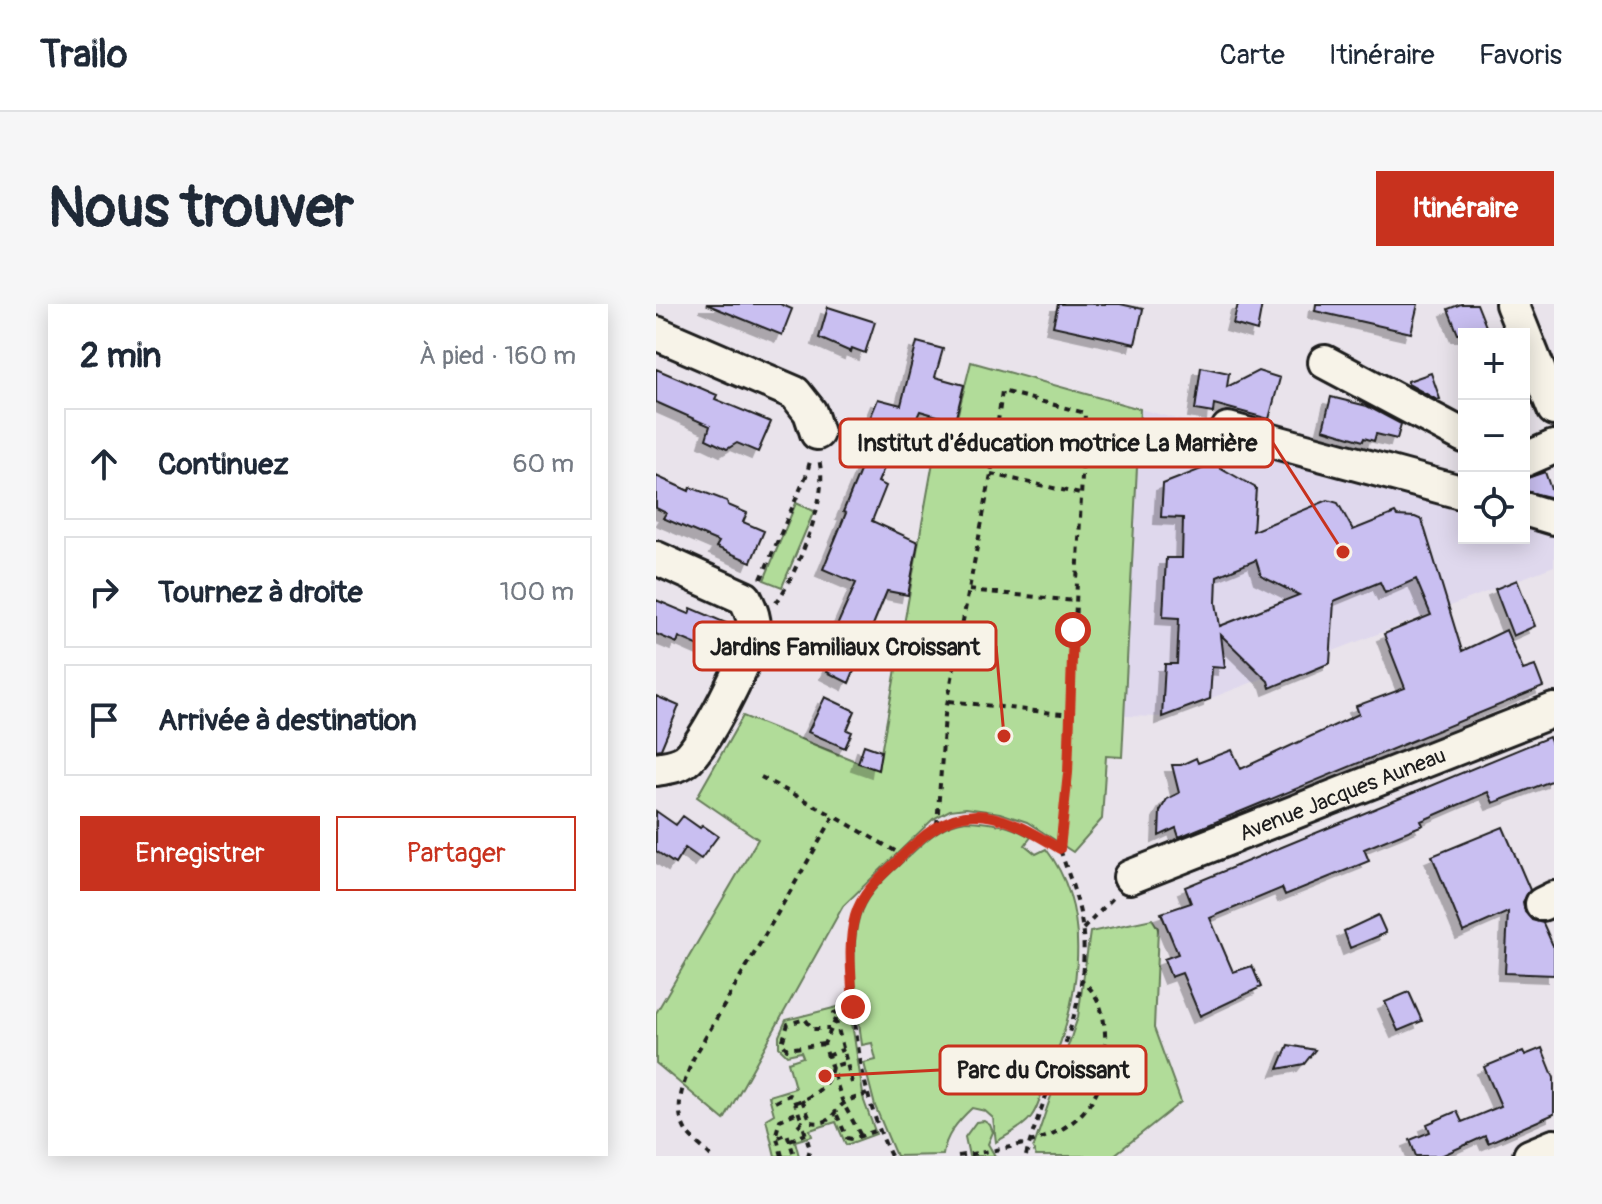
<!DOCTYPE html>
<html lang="fr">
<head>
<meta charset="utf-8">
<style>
	:root { --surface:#fff; --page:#f6f6f7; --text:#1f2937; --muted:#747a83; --line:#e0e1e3; --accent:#c8321e }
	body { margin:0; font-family:Pangolin,sans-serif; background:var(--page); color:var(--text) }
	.controls { position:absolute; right:24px; top:24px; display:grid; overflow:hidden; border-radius:0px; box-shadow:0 4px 20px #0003 }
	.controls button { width:72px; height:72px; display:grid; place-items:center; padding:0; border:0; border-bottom:2px solid var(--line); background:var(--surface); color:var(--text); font:40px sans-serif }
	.stop { position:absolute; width:24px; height:24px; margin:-18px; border:6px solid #c8321e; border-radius:50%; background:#fff }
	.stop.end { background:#c8321e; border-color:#fff; box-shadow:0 2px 8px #0008 }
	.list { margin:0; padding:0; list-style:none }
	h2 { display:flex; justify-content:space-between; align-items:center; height:104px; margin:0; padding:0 32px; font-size:34px }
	h2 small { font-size:26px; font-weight:400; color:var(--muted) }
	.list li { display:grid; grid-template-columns:52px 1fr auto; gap:24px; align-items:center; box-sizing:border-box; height:112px; margin:0 16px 16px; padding:0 16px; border:2px solid var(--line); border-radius:0px }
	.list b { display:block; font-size:30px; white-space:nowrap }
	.list em { font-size:26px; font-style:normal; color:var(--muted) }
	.actions { display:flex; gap:16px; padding:24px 32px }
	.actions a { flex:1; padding:18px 0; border:2px solid var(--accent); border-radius:0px; text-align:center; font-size:28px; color:var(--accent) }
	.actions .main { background:var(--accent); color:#fff }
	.icon { flex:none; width:44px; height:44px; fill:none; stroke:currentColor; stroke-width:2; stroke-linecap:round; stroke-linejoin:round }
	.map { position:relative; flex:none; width:898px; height:852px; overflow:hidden; border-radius:0px }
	header { display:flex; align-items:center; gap:48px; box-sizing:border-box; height:112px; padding:0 40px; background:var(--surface); border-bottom:2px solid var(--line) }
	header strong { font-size:38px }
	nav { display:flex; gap:44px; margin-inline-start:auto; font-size:28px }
	.intro { display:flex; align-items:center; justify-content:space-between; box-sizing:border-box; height:192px; padding:0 48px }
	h1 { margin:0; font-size:56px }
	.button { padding:20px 36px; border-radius:0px; background:var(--accent); color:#fff; font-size:28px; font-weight:700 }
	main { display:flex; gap:48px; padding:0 48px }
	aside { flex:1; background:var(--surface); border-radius:0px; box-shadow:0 4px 20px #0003 }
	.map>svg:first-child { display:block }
	.built { fill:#dfd8ed }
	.green { fill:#b1dc99; stroke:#667c5a; stroke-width:2 }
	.building { fill:#c9bff1; stroke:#1c1c1c; stroke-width:2; fill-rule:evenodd; filter:url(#shadow) }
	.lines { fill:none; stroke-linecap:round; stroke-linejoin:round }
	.minor-casing { stroke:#1c1c1c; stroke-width:38 }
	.path { stroke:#1c1c1c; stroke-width:4; stroke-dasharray:6 6; stroke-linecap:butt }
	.minor { stroke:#f7f3e8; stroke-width:32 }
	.route { stroke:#c8321e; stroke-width:10 }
	.labels { text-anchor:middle; stroke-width:8; stroke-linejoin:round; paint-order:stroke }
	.street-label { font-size:22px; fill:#1c1c1c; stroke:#f7f3e8 }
	.leader { fill:none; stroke:#c8321e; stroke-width:3 }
	.callout-dot { fill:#c8321e; stroke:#f7f3e8; stroke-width:3 }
	.callout { fill:#f7f3e8; stroke:#c8321e; stroke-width:3 }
	.callout-label { font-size:24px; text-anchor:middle; font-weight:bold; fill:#1c1c1c }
</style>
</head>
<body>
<header>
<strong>Trailo</strong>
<nav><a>Carte</a><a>Itinéraire</a><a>Favoris</a></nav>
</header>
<div class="intro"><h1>Nous trouver</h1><a class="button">Itinéraire</a></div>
<main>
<aside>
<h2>2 min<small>À pied · 160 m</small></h2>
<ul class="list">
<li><svg class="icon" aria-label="ahead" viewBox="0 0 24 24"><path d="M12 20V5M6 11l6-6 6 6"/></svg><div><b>Continuez</b></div><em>60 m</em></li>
<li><svg class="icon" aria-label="right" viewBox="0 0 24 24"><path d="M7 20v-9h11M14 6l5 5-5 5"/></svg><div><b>Tournez à droite</b></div><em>100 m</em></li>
<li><svg class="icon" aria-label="arrive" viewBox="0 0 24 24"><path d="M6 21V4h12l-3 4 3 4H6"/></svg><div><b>Arrivée à destination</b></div></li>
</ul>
<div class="actions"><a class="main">Enregistrer</a><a>Partager</a></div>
</aside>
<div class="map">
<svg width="898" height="852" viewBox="0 0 898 852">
	<defs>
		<filter id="shadow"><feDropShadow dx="-7" dy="7" stdDeviation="0" flood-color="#0004"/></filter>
	</defs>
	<rect width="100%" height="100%" fill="#e9e3eb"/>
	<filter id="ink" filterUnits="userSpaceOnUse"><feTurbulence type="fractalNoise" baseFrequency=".0125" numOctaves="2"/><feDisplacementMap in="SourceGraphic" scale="16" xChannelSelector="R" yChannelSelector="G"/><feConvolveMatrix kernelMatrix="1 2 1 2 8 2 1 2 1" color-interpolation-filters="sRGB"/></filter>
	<g filter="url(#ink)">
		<path class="built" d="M484,105L808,193V234H868V210L898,218V262L506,413L468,412Z"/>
		<path class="green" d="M315,58L484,105L466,453L450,452L446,515L417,548L371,518L344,509L310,504L294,506L277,515L187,602L68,816L0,759V709L102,535L41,493L87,412L222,466L285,113L300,117Z
			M140,199L158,207L126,283L108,276Z
			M310,517C334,518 354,521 375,533L369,541L380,550L390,545C441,611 421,703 391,774C386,786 383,803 375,813C367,824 351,831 340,838L337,814L329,807L316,804C302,817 289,832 287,851L240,852L219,802L208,759L220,756L216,739L206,741C201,702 190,636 208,601C218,582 239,565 254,551C271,535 286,520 310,517Z
			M496,615L502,624L498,724L525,798L457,852H380L377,845L422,713L434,628Z
			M193,700L208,797L220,830L190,841L180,818L154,826L156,832L139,837L143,852H119L110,815L118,810L113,792L139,784L132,758L147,753L145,748L131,751L123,743V732L130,716Z
			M328,817L334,821L337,828L332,840L339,852H313L309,833L320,818Z"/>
		<path class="building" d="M50,0H124L136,5L126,31Z
			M402,0H464L487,5L479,40L397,22Z
			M582,0H606L601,27L577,20Z
			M660,0H762L755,29L659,7Z
			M805,0H821L833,30H802L792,5Z
			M172,3L219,18L209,49L196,44L195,48L163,34Z
			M261,38L287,45L279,73L308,81L299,117L264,107L258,120L249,116L222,178L230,182L216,217L262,238L252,291L231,287L193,379L171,368L175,359L173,358L182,336L176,333L200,279L167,265L190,209L187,208L211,150L201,146L222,95L245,101Z
			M545,63L573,69L571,83L602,67L624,74L613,115L558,100L557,109L539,106Z
			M0,65L61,91L59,95L115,118L102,148L81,139L71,145L50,135L54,122L0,98Z
			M775,69L784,95L781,96L752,80V77Z
			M675,93L711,102L745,120L741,135L720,130L718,137L708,134L707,137L667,125Z
			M558,160L600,184L597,227L672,196L682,199L697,226L739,209L741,212L759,213L766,216L806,347L850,326L867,366L879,362L887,383L523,533L520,524L503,532L504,507L511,495L523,489L516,461H525L540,454L542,459L576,446L585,465L703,410L700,402L749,384L728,330L775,311L760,275L729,289L724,278L678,297L674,359L614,384L612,377L565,331L569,364L556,363L554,395L506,413L509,360H521L523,314L507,313L510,254H526L527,214L505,213L507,180ZM600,256L605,272L643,291L564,322L560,299L561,272Z
			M889,168L898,194L868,187V175Z
			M0,172L33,187L34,183L71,197L72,201L91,209L87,218L108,227L95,258L60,243L63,238L7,214L10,209L0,204Z
			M861,276L879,322L857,332L839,285Z
			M0,296L33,310L35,304L70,319L57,348L23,333L21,339L0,330Z
			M0,392L23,402L5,445L0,446Z
			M169,393L199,407L191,426L196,428L189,444L152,428Z
			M893,433L898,445V476L837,499L832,488L765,517L767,521L708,545L713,557L629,591L626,584L554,614L577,668L596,662L605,683L544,712L526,669L515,673L508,655L522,650L505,609L535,599L529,583Z
			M208,441L225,447L222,466L202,459Z
			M0,507L20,521L27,512L44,524L46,521L62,532L45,555L29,544L19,560L0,547Z
			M847,523L874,586L867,598L869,608L876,616L887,619L898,644V671L849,669L852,608L807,628L776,552Z
			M722,611L730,629L694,644L688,627Z
			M753,688L766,717L742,727L729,698Z
			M632,741L659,746L648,760L622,765Z
			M886,744L898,774V810L832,839L829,832L785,852H760L754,836L774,828L771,820L801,807L806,818L845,802L828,763L867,747L869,751Z"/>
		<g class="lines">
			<defs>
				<g id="minor">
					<path d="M856,0L898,105"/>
					<path d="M0,29L139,89L154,108L161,129"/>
					<path d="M669,58L808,132"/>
					<path d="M572,125L808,189"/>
					<path d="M868,156L898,143"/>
					<path d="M868,205L898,214"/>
					<path d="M0,254L89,294C95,306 100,317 97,330C93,353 48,443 30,456C21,463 10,463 0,465"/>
					<path id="s1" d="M474,573L898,406"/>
					<path d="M886,600L898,594"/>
					<path d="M874,852L898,842"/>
				</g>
			</defs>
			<use href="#minor" class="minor-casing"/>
			<path class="path" d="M335,170L424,190
				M105,275L150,172L155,154
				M313,286L419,297
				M120,299C139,273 164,210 165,179C166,170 164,161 163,153
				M293,397L414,411
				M105,473L178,512
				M281,521L289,411L335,170L346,87L429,109L412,469L404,545
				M427,625L458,593
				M180,715L168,740L187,799L205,832
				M168,740L131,745L126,739L132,720L149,715L157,725H173
				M172,752L188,745
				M196,779L178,709L197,703
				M146,796L155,818C178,822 176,806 190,798C196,794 204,793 211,790
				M119,798L133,791L137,793L146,818
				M139,799C157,792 172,784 176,763L191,758
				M181,811L191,834L196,835L222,826
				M142,822L146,818L154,845L152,852
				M122,833L131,829L138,851L135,852
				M134,836L150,830
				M55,852C48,844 38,838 32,830C15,806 28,779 37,755L178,512L246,551
				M126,852L120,830L124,816L142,808
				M235,852C207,795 199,737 196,674C195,652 192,627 201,607C211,582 236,560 256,542C267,533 277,522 290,516C328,499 373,526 404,545C412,570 423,596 426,621C437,703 390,776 370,852
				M302,852C382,840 455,830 449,729C448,709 442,687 424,676"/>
			<use href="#minor" class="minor"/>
		</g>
	</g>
	<g class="lines" filter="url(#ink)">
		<path class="route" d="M197,703C196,674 191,641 199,612C205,590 223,574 239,559C300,494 332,501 404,545L412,469L417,326"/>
	</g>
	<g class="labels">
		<g class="street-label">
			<text dy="8" stroke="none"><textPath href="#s1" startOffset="228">Avenue Jacques Auneau</textPath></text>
		</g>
	</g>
	<path class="leader" d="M687 248L617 139M348 432L340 342M169 772L284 766"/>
	<g class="callout-dot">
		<circle cx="687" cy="248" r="8"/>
		<circle cx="348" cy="432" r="8"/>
		<circle cx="169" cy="772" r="8"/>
	</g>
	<g class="callout">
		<rect x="184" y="115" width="433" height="48" rx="8"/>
		<rect x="38" y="318" width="302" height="48" rx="8"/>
		<rect x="284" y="742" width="206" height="48" rx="8"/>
	</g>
	<g class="callout-label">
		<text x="401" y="147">Institut d'éducation motrice La Marrière</text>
		<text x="189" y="351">Jardins Familiaux Croissant</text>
		<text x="387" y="774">Parc du Croissant</text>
	</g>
</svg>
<div class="controls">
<button>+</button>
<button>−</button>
<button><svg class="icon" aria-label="locate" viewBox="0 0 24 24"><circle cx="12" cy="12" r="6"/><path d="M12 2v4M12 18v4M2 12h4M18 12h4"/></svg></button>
</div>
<div class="stop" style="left:417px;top:326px"></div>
<div class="stop end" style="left:197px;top:703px"></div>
</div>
</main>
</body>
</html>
